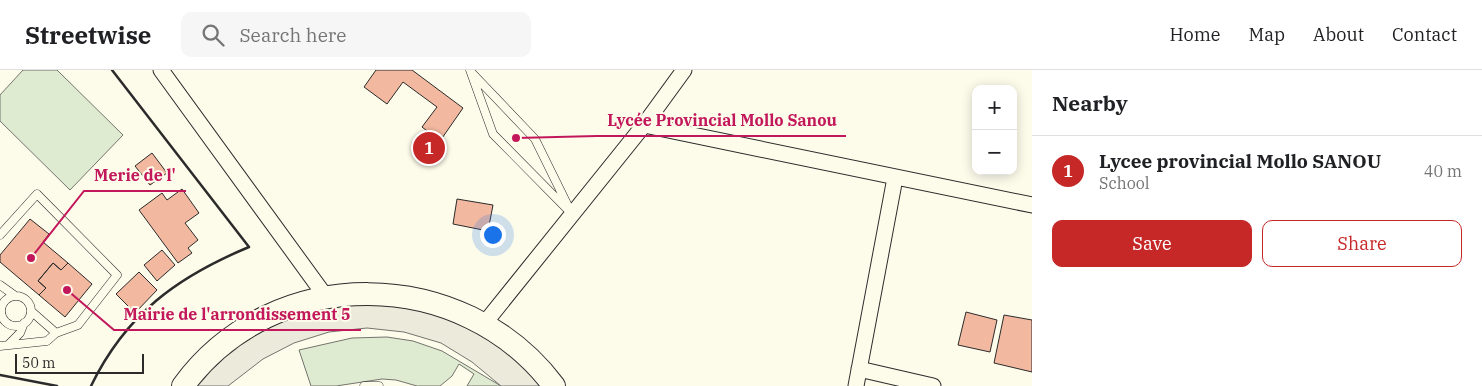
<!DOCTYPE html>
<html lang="en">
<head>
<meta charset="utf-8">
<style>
	:root { --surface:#fff; --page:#f6f6f6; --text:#202124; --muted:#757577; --line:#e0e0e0; --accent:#c62828 }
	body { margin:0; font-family:"IBM Plex Serif",serif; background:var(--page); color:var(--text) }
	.controls { position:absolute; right:15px; top:15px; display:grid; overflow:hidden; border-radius:10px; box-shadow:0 2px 12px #0003 }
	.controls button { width:45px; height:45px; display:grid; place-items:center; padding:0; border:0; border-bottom:1px solid var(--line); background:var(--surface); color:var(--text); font:25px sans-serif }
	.scale { position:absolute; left:15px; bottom:12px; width:129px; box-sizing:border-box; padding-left:5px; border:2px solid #2b2b2b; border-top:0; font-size:14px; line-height:18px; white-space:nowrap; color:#2b2b2b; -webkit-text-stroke:4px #fdfbea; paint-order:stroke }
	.you { position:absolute; left:492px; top:164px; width:18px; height:18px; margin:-12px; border:4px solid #fff; border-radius:50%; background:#1a73e8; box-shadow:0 0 0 8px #1a73e833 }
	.badge { display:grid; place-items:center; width:32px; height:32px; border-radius:50%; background:var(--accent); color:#fff; font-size:16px; font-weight:700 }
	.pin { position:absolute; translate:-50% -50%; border:2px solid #fff; box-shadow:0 1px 5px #0006 }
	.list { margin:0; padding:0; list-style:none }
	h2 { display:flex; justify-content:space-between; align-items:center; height:65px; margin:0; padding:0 20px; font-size:21px }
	h2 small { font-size:16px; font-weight:400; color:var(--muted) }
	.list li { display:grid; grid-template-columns:32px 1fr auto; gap:15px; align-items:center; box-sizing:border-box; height:70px; padding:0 20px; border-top:1px solid var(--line) }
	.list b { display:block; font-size:19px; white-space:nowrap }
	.list p { margin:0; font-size:16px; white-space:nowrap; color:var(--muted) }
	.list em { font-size:16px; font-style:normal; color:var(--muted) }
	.actions { display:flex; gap:10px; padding:15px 20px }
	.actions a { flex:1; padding:11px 0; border:1px solid var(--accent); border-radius:10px; text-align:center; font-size:18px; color:var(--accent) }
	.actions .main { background:var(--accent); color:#fff }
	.icon { flex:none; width:28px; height:28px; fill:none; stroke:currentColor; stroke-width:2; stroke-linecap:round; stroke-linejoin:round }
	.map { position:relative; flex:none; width:1032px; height:316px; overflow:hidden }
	header { display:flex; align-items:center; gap:30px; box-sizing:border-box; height:70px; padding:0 25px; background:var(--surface); border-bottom:1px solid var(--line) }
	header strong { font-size:24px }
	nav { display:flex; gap:28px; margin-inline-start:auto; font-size:18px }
	.search { width:350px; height:45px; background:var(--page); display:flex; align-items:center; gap:12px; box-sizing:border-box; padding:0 18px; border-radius:10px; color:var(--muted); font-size:19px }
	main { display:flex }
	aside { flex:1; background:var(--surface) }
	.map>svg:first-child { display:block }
	.green { fill:#deebd1; stroke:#74746e }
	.parking { fill:#eceadb; stroke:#74746e }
	.building { fill:#f2b8a0; stroke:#2b2b2b }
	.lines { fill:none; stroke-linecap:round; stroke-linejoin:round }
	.lane-casing { stroke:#2b2b2b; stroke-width:9 }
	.street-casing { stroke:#2b2b2b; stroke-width:17 }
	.secondary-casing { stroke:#2b2b2b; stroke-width:24 }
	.lane { stroke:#fdfbea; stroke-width:8 }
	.street { stroke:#fdfbea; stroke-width:15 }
	.secondary { stroke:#fdfbea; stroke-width:22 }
	.wall { stroke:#2b2b2b; stroke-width:2.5 }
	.leader { fill:none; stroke:#c2185b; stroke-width:2 }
	.callout-dot { fill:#c2185b; stroke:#fdfbea; stroke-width:2 }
	.callout-label { font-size:16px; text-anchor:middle; font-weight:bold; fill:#c2185b; stroke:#fdfbea; stroke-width:4; stroke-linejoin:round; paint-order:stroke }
</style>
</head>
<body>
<header>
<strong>Streetwise</strong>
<div class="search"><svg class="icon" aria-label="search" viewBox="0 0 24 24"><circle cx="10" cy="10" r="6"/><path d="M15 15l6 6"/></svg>Search here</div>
<nav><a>Home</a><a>Map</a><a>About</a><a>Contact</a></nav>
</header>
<main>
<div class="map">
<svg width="1032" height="316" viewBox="0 0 1032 316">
	<rect width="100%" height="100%" fill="#fdfbea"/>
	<path class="green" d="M23,0H57L123,65L70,120L0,51V25Z
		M387,267L413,271L442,281L501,316H467L474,304L459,294L452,306L440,316H417L396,310L382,309L336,316H311L299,280L352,268Z"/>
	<path class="parking" d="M308,231L439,235L554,316H501L472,292L441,273L404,262L367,258L329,262L294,273L263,289L228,316H184L197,299Z"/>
	<path class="building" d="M376,0H412L463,38L440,71L422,57L437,37L403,12L387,34L364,17Z
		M152,83L167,103L150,115L135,96Z
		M182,119L199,143L185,153L198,170L188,178L192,183L178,193L139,140L162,123L167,130Z
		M457,129L493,135L488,161L453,154Z
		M30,149L49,164L43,172L68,193L61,200L53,193L38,211L46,218L39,225L0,192V185Z
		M162,180L175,195L157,211L144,195Z
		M53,193L61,200L68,193L92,214L65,247L39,225L46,218L38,211Z
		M139,202L157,220L135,243L116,224Z
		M966,242L997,250L990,282L958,275Z
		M1004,245L1032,250V302L994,293Z"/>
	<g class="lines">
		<defs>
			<path id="lane" d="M470,0L493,64L572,144
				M472,3L535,69L569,138
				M0,165L37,124L117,205L78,255L56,263L47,271L0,276
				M0,215L14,225
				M1 241a15 15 0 1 1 30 0a15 15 0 1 1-30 0Z
				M31,241L56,263
				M8,275L20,263L24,253
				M364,316H379"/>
			<path id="street" d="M161,0L326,227
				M644,55L1032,135
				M484,254L644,55L684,0
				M859,299L933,316
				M856,316L895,108"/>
			<path id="secondary" d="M183,316C274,192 463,195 554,316"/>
		</defs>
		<use href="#lane" class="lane-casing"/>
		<use href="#street" class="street-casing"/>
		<use href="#secondary" class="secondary-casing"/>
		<use href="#lane" class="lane"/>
		<use href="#street" class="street"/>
		<use href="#secondary" class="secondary"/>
		<path class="wall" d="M0,305L57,316
			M91,316C126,244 177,207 249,177L112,0"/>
	</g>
	<path class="leader" d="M516 68L597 66H846M31 188L84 121H186M67 220L114 260H361"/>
	<g class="callout-dot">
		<circle cx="516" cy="68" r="5"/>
		<circle cx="31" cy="188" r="5"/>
		<circle cx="67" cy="220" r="5"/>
	</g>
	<g class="callout-label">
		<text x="722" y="56">Lycée Provincial Mollo Sanou</text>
		<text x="135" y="111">Merie de l'</text>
		<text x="237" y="250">Mairie de l'arrondissement 5</text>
	</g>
</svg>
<div class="controls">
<button>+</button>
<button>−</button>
</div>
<div class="scale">50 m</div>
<div class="you"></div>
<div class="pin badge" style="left:429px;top:78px">1</div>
</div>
<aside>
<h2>Nearby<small></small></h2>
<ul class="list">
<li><span class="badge">1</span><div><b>Lycee provincial Mollo SANOU</b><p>School</p></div><em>40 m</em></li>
</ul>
<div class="actions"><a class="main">Save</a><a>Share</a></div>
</aside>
</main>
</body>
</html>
